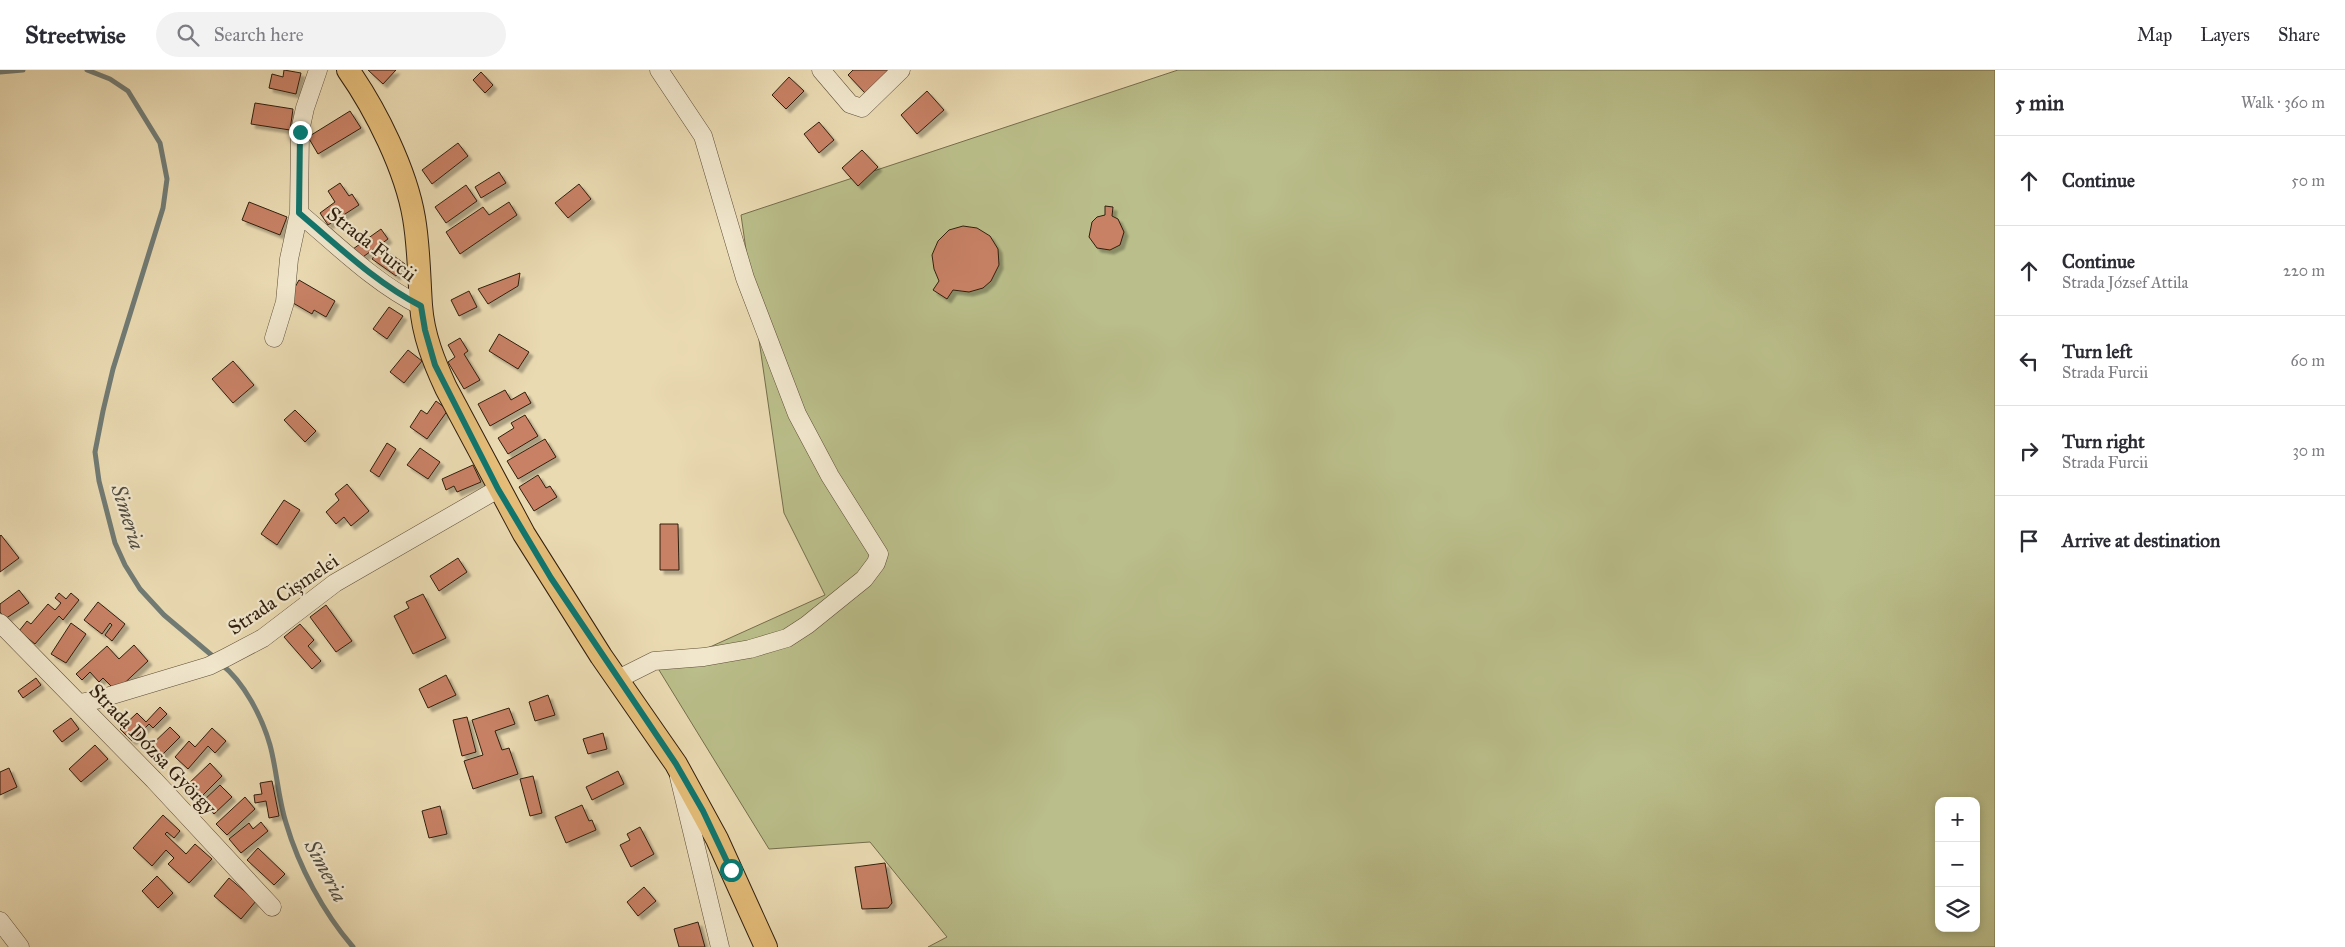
<!DOCTYPE html>
<html lang="en">
<head>
<meta charset="utf-8">
<style>
	:root { --surface:#fff; --page:#f2f2f3; --text:#2b2b33; --muted:#7c7c81; --line:#e1e1e2 }
	body { margin:0; font-family:"IM FELL Great Primer",serif; background:var(--page); color:var(--text) }
	.controls { position:absolute; right:15px; bottom:15px; display:grid; overflow:hidden; border-radius:10px; box-shadow:0 2px 8px #0003 }
	.controls button { width:45px; height:45px; display:grid; place-items:center; padding:0; border:0; border-bottom:1px solid var(--line); background:var(--surface); color:var(--text); font:25px sans-serif }
	.stop { position:absolute; width:15px; height:15px; margin:-11px; border:4px solid #0f766e; border-radius:50%; background:#fff }
	.stop.end { background:#0f766e; border-color:#fff; box-shadow:0 1px 5px #0008 }
	.list { margin:0; padding:0; list-style:none }
	h2 { display:flex; justify-content:space-between; align-items:center; height:65px; margin:0; padding:0 20px; font-size:21px }
	h2 small { font-size:16px; font-weight:400; color:var(--muted) }
	.list li { display:grid; grid-template-columns:32px 1fr auto; gap:15px; align-items:center; box-sizing:border-box; height:90px; padding:0 20px; border-top:1px solid var(--line) }
	.list b { display:block; font-size:19px; white-space:nowrap }
	.list p { margin:0; font-size:16px; white-space:nowrap; color:var(--muted) }
	.list em { font-size:16px; font-style:normal; color:var(--muted) }
	.icon { flex:none; width:28px; height:28px; fill:none; stroke:currentColor; stroke-width:2; stroke-linecap:round; stroke-linejoin:round }
	.map { position:relative; flex:none; width:1995px; height:877px; overflow:hidden }
	header { display:flex; align-items:center; gap:30px; box-sizing:border-box; height:70px; padding:0 25px; background:var(--surface); border-bottom:1px solid var(--line) }
	header strong { font-size:24px }
	nav { display:flex; gap:28px; margin-inline-start:auto; font-size:18px }
	.search { width:350px; height:45px; background:var(--page); display:flex; align-items:center; gap:12px; box-sizing:border-box; padding:0 18px; border-radius:28px; color:var(--muted); font-size:19px }
	main { display:flex }
	aside { flex:1; background:var(--surface) }
	.map>svg:first-child { display:block }
	.green { fill:#babe8a; stroke:#756e4c; fill-rule:evenodd }
	.lines { fill:none; stroke-linecap:round; stroke-linejoin:round }
	.stream { stroke:#717b74; stroke-width:5 }
	.building { fill:#c88165; stroke:#301f0f; filter:url(#shadow) }
	.minor-casing { stroke:#5e4e38; stroke-width:19 }
	.major-casing { stroke:#301f0f; stroke-width:24 }
	.minor { stroke:#f1e7cd; stroke-width:18 }
	.major { stroke:#e5bd79; stroke-width:22 }
	.route { stroke:#0f766e; stroke-width:6 }
	.labels { text-anchor:middle; stroke-width:4.5; stroke-linejoin:round; paint-order:stroke }
	.street-label { font-size:20px; fill:#301f0f; stroke:#f1e7cd }
	.water-label { font-size:21px; font-style:italic; fill:#514d41; stroke:#f1e7cd }
</style>
</head>
<body>
<header>
<strong>Streetwise</strong>
<div class="search"><svg class="icon" aria-label="search" viewBox="0 0 24 24"><circle cx="10" cy="10" r="6"/><path d="M15 15l6 6"/></svg>Search here</div>
<nav><a>Map</a><a>Layers</a><a>Share</a></nav>
</header>
<main>
<div class="map">
<svg width="1995" height="877" viewBox="0 0 1995 877">
	<defs>
		<filter id="shadow"><feDropShadow dx="4" dy="4" stdDeviation="1" flood-color="#0004"/></filter>
	</defs>
	<rect width="100%" height="100%" fill="#eadab2"/>
	<filter id="stains"><feTurbulence type="fractalNoise" baseFrequency=".004" numOctaves="4"/><feColorMatrix values="0 0 0 0 .2 0 0 0 0 .09 0 0 0 0 .02 0 0 0 .5 -.17"/></filter>
	<radialGradient id="worn" r=".72"><stop offset=".6" stop-color="#630" stop-opacity="0"/><stop offset="1" stop-color="#630" stop-opacity=".3"/></radialGradient>
	<path class="green" d="M1178,0H1995V877H928L947,867L870,772L769,779L659,600L825,525L784,443L741,145ZM1939,731H1976V858H1939Z"/>
	<g class="lines">
		<path class="stream" d="M87,0L110,9L128,21L160,73L167,109L163,138L113,299L103,341L95,382L99,411L115,473L125,495L140,519L164,545L215,588
			M0,2L23,0
			M221,594C244,612 262,647 270,675C277,701 278,728 286,753C299,797 323,842 353,877"/>
	</g>
	<path class="building" d="M284,0L301,3L296,24L269,18L272,4L283,7Z
		M368,0H396L383,14Z
		M853,0H888L865,23L848,5Z
		M481,2L493,15L485,23L473,10Z
		M789,7L804,21L786,39L772,25Z
		M927,21L944,40L917,64L901,45Z
		M255,33L293,39L290,60L251,54Z
		M350,41L361,58L318,84L308,67Z
		M819,52L834,70L819,83L804,64Z
		M458,73L468,86L432,114L422,100Z
		M862,80L878,97L858,116L842,98Z
		M499,102L506,113L481,128L475,117Z
		M340,113L349,126L352,124L359,135L328,155L320,143L335,132L328,121Z
		M579,114L591,129L568,148L555,133Z
		M466,115L477,131L446,153L435,137Z
		M249,132L287,147L280,165L242,150Z
		M509,132L517,145L460,184L446,162L483,137L489,145Z
		M1105,136L1113,137L1112,146L1118,149L1124,162L1120,175L1110,180L1097,178L1089,167L1092,152L1097,147L1105,145Z
		M963,156L977,158L990,166L998,179L999,195L991,211L983,218L969,222L953,220L947,229L933,220L939,211L934,199L932,185L938,171L949,160Z
		M381,159L388,169L360,189L353,179Z
		M381,177L405,194L396,206L372,189Z
		M520,203L518,216L488,234L478,219Z
		M299,210L335,231L326,247L314,240L312,244L288,230Z
		M469,221L477,237L459,246L451,230Z
		M389,237L403,246L387,269L373,259Z
		M499,264L529,282L518,299L489,281Z
		M460,268L468,281L464,284L480,310L464,319L448,292L455,287L448,275Z
		M408,280L422,291L404,313L390,302Z
		M233,291L254,315L233,333L212,309Z
		M505,320L511,330L525,322L531,333L490,356L478,334Z
		M436,331L448,340L427,369L410,357L421,340L427,344Z
		M295,340L316,361L305,372L284,350Z
		M525,345L538,366L508,384L498,368L514,358L511,353Z
		M545,369L556,387L518,409L507,391Z
		M387,373L396,379L379,407L370,401Z
		M420,378L440,392L428,409L407,395Z
		M473,395L481,412L457,422L454,416L446,420L442,409Z
		M538,405L546,418L550,416L557,427L534,441L519,417Z
		M347,414L369,441L351,456L344,447L336,454L326,442L339,430L335,424Z
		M284,430L300,440L277,475L261,464Z
		M660,454H678L679,500H660Z
		M1,465L19,488L0,502V466Z
		M458,488L467,502L439,521L430,506Z
		M19,520L29,533L5,549L0,542V534Z
		M59,523L66,529L71,523L79,530L63,550L59,546L35,574L19,561L27,551L31,554L48,534L55,540L61,533L55,528Z
		M423,524L446,568L413,584L394,546L409,538L406,532Z
		M98,532L125,554L112,571L105,565L112,555L110,553L102,564L84,550Z
		M326,535L352,571L336,582L310,547Z
		M71,553L86,564L66,593L51,584Z
		M300,554L314,570L308,576L321,591L312,599L284,567Z
		M134,575L148,591L116,621L103,608L99,612L90,602L82,610L76,604L107,576L119,589Z
		M446,605L456,625L428,638L419,619Z
		M36,608L41,615L23,628L18,621Z
		M548,625L555,645L535,651L529,632Z
		M160,637L167,644L153,658L149,654L132,671L120,659L137,643L146,652Z
		M509,638L515,654L495,661L502,680L509,678L518,704L473,719L464,691L483,685L472,650Z
		M467,647L476,682L462,686L453,650Z
		M71,648L79,659L62,672L53,661Z
		M170,657L180,667L155,692L145,681Z
		M212,658L226,671L215,683L208,676L188,699L175,687L189,671L195,677Z
		M603,663L607,679L588,684L583,669Z
		M95,675L108,689L81,712L69,699Z
		M210,693L222,706L198,730L185,717Z
		M9,698L17,717L0,725V702Z
		M618,701L624,714L592,730L586,717Z
		M533,706L542,743L530,746L520,709Z
		M272,711L279,746L269,748L266,731L255,733L254,725L262,724L260,713Z
		M220,715L232,727L214,744L202,732Z
		M245,727L255,739L227,765L216,754Z
		M582,735L589,751L592,750L596,760L566,773L555,747Z
		M440,736L447,764L429,768L422,741Z
		M163,745L180,761L174,768L167,762L165,764L186,784L195,774L212,789L189,813L168,794L174,788L166,780L152,796L133,778Z
		M261,752L268,761L241,783L229,769L249,753L253,759Z
		M640,757L654,784L631,797L620,775L630,770L627,764Z
		M258,778L285,804L274,815L247,790Z
		M885,793L892,833L888,838L862,839L855,797Z
		M157,806L173,823L158,838L142,821Z
		M229,808L256,831L241,849L214,826Z
		M644,817L656,831L638,846L627,832Z
		M698,852L705,877H679L674,859Z"/>
	<g class="lines">
		<defs>
			<path id="minor" d="M821,0L850,34L862,38L901,0
				M299,143C337,175 376,214 421,236
				M274,268L285,232L289,189L299,143L300,61L305,38L318,0
				M0,553L154,710L272,837
				M618,609L654,591L704,587L750,579L787,568L807,555L864,509L876,493L879,484L830,406L797,344L745,208L703,66L659,0
				M79,633L96,630L209,596L227,587L263,568L335,513L498,419
				M679,707L720,877
				M0,851L20,877"/>
			<path id="major" d="M348,0C376,40 406,100 414,148C419,177 419,206 421,235C423,265 434,292 446,318L524,464L601,586L676,694L717,769L766,877"/>
		</defs>
		<use href="#minor" class="minor-casing"/>
		<use href="#major" class="major-casing"/>
		<use href="#minor" class="minor"/>
		<use href="#major" class="major"/>
	</g>
	<g class="lines">
		<path class="route" d="M300,62L299,143C337,175 376,213 421,236L425,260L435,295L498,419L551,508L676,694L703,741L731,800"/>
	</g>
	<g class="labels">
		<g class="street-label">
			<text transform="translate(372 174) rotate(38)" y="7">Strada Furcii</text>
			<text transform="translate(283 524) rotate(-34)" y="7">Strada Cișmelei</text>
			<text transform="translate(153 679) rotate(46)" y="7">Strada Dózsa György</text>
		</g>
		<g class="water-label">
			<text transform="translate(128 447) rotate(72)" y="7">Simeria</text>
			<text transform="translate(326 801) rotate(62)" y="7">Simeria</text>
		</g>
	</g>
	<rect width="100%" height="100%" filter="url(#stains)"/>
	<rect width="100%" height="100%" fill="url(#worn)"/>
</svg>
<div class="controls">
<button>+</button>
<button>−</button>
<button><svg class="icon" aria-label="layers" viewBox="0 0 24 24"><path d="M12 4l9 5-9 5-9-5zM3 14l9 5 9-5"/></svg></button>
</div>
<div class="stop" style="left:731px;top:800px"></div>
<div class="stop end" style="left:300px;top:62px"></div>
</div>
<aside>
<h2>5 min<small>Walk · 360 m</small></h2>
<ul class="list">
<li><svg class="icon" aria-label="ahead" viewBox="0 0 24 24"><path d="M12 20V5M6 11l6-6 6 6"/></svg><div><b>Continue</b></div><em>50 m</em></li>
<li><svg class="icon" aria-label="ahead" viewBox="0 0 24 24"><path d="M12 20V5M6 11l6-6 6 6"/></svg><div><b>Continue</b><p>Strada József Attila</p></div><em>220 m</em></li>
<li><svg class="icon" aria-label="left" viewBox="0 0 24 24"><path d="M17 20v-9H6M10 6l-5 5 5 5"/></svg><div><b>Turn left</b><p>Strada Furcii</p></div><em>60 m</em></li>
<li><svg class="icon" aria-label="right" viewBox="0 0 24 24"><path d="M7 20v-9h11M14 6l5 5-5 5"/></svg><div><b>Turn right</b><p>Strada Furcii</p></div><em>30 m</em></li>
<li><svg class="icon" aria-label="arrive" viewBox="0 0 24 24"><path d="M6 21V4h12l-3 4 3 4H6"/></svg><div><b>Arrive at destination</b></div></li>
</ul>
</aside>
</main>
</body>
</html>
